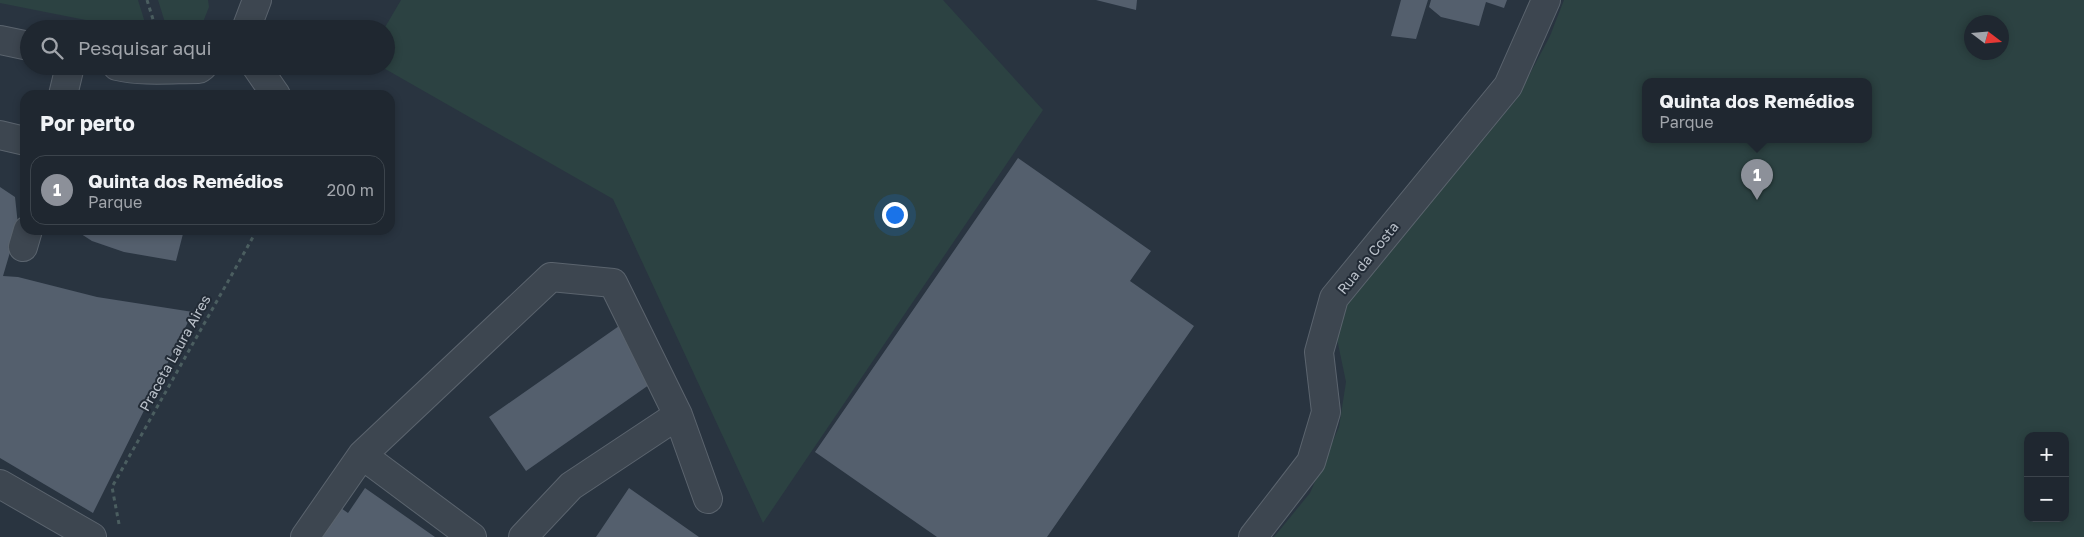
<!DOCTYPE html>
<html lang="pt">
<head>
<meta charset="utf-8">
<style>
	:root { --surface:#1f2730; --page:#272f38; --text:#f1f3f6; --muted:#a1a5ab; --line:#3c444c; --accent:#8c9099 }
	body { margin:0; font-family:"Golos Text",sans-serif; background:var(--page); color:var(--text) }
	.controls { position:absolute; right:15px; bottom:15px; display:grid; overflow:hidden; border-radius:10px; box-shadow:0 2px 8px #0003 }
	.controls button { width:45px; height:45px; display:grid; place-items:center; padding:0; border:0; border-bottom:1px solid var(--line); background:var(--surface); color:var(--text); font:25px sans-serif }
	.compass { position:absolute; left:1964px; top:15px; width:45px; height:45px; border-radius:50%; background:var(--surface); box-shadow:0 2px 8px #0003; rotate:106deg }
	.you { position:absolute; left:894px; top:214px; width:18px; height:18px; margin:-12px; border:4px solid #fff; border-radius:50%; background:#1a73e8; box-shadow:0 0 0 8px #1a73e833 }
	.badge { display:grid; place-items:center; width:32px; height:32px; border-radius:50%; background:var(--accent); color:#fff; font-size:16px; font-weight:700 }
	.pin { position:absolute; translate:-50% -41px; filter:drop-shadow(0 1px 2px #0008) }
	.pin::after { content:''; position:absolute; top:26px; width:18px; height:15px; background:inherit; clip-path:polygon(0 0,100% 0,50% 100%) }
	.popup { position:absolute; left:1642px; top:78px; width:230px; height:65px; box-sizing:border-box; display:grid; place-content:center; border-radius:10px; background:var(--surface); filter:drop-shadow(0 1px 4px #0005); font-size:16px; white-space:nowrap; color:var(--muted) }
	.popup b { font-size:19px; color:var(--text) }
	.popup::after { content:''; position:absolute; left:50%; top:100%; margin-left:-10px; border:10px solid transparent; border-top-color:var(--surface) }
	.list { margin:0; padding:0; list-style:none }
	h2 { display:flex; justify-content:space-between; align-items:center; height:65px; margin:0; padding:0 20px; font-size:21px }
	h2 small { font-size:16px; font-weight:400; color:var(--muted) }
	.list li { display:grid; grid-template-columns:32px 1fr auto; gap:15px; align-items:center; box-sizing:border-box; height:70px; margin:0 10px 10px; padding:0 10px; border:1px solid var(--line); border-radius:15px }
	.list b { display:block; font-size:19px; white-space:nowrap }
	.list p { margin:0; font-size:16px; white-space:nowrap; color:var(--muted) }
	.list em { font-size:16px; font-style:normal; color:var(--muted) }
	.icon { flex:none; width:28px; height:28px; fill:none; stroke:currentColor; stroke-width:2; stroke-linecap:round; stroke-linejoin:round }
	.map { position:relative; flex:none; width:2084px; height:537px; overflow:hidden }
	.search { position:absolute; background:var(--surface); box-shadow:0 2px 8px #0003; left:20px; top:20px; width:375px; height:55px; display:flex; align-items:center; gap:12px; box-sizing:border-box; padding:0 18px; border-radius:28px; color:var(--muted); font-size:19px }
	.panel { position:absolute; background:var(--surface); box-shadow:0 2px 8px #0003; left:20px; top:90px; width:375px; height:145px; border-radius:15px }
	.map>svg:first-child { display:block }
	.green { fill:#2c4242; fill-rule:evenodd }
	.building { fill:#545f6d }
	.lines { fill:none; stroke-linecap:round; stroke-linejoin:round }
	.minor-casing { stroke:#5b646e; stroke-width:30 }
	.path { stroke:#4b5e60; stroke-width:3; stroke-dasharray:4 4; stroke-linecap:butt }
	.minor { stroke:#3d4650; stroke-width:28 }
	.labels { text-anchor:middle; stroke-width:4; stroke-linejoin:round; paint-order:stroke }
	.street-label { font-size:14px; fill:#bac1ca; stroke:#222b36 }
</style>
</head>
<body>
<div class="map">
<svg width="2084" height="537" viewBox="0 0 2084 537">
	<rect width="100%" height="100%" fill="#293440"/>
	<path class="green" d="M0,0H138L147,29H131L0,3Z
		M158,0H208L209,7L203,22L188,29H167Z
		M401,0H943L1043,110L763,523L613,199L380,66H386V29H384Z
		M1564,0H2084V537H1274L1310,493L1339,427L1346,382L1336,334L1346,301L1516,100L1550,36ZM1972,22H2002V52H1972ZM1646,81H1868V139H1646ZM2028,436H2065V518H2028Z"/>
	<path class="building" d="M1096,0H1137L1136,10Z
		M1401,0H1428L1416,39L1391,36Z
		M1431,0H1507L1504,8L1486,2L1479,26L1441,17L1429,7Z
		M1018,158L1151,251L1130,281L1194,326L1047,537H937L815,452Z
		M0,187L15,197L18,225L3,276L18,277L97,297L193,312L93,513L0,458Z
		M75,230H184L176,261L124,252L92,241Z
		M619,326L656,380L526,471L489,417Z
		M365,488L435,537H317L338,506L348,513Z
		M629,488L699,537H596Z"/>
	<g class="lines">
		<defs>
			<path id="minor" d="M246,29L257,0
				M0,40L29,46
				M117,66C143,72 172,69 199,69L203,66
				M256,66L276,95
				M63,95L70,66
				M0,135L25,141
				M23,247L28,230
				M362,455L472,537
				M0,484L92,537
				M305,537L362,455L551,277L613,283L678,415L708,499
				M523,537L571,486L678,415
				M1253,537L1311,462L1326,412L1319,352L1334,298L1508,86L1546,0"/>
		</defs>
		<use href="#minor" class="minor-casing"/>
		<path class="path" d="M147,0L156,29
			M119,524L112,487L257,230"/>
		<use href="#minor" class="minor"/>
	</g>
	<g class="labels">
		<g class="street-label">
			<text transform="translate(1368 258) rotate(-51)" y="5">Rua da Costa</text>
			<text transform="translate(175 353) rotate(-61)" y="5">Praceta Laura Aires</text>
		</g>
	</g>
</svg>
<div class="controls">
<button>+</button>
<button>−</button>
</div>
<svg class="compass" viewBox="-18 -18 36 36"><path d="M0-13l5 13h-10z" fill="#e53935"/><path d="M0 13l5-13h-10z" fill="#a1a5ab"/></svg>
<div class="you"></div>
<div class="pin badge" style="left:1757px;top:200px">1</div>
<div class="popup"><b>Quinta dos Remédios</b>Parque</div>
<div class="search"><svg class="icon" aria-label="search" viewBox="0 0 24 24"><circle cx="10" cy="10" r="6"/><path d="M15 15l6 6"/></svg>Pesquisar aqui</div>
<section class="panel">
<h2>Por perto<small></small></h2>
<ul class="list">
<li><span class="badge">1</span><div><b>Quinta dos Remédios</b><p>Parque</p></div><em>200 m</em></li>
</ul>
</section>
</div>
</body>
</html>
